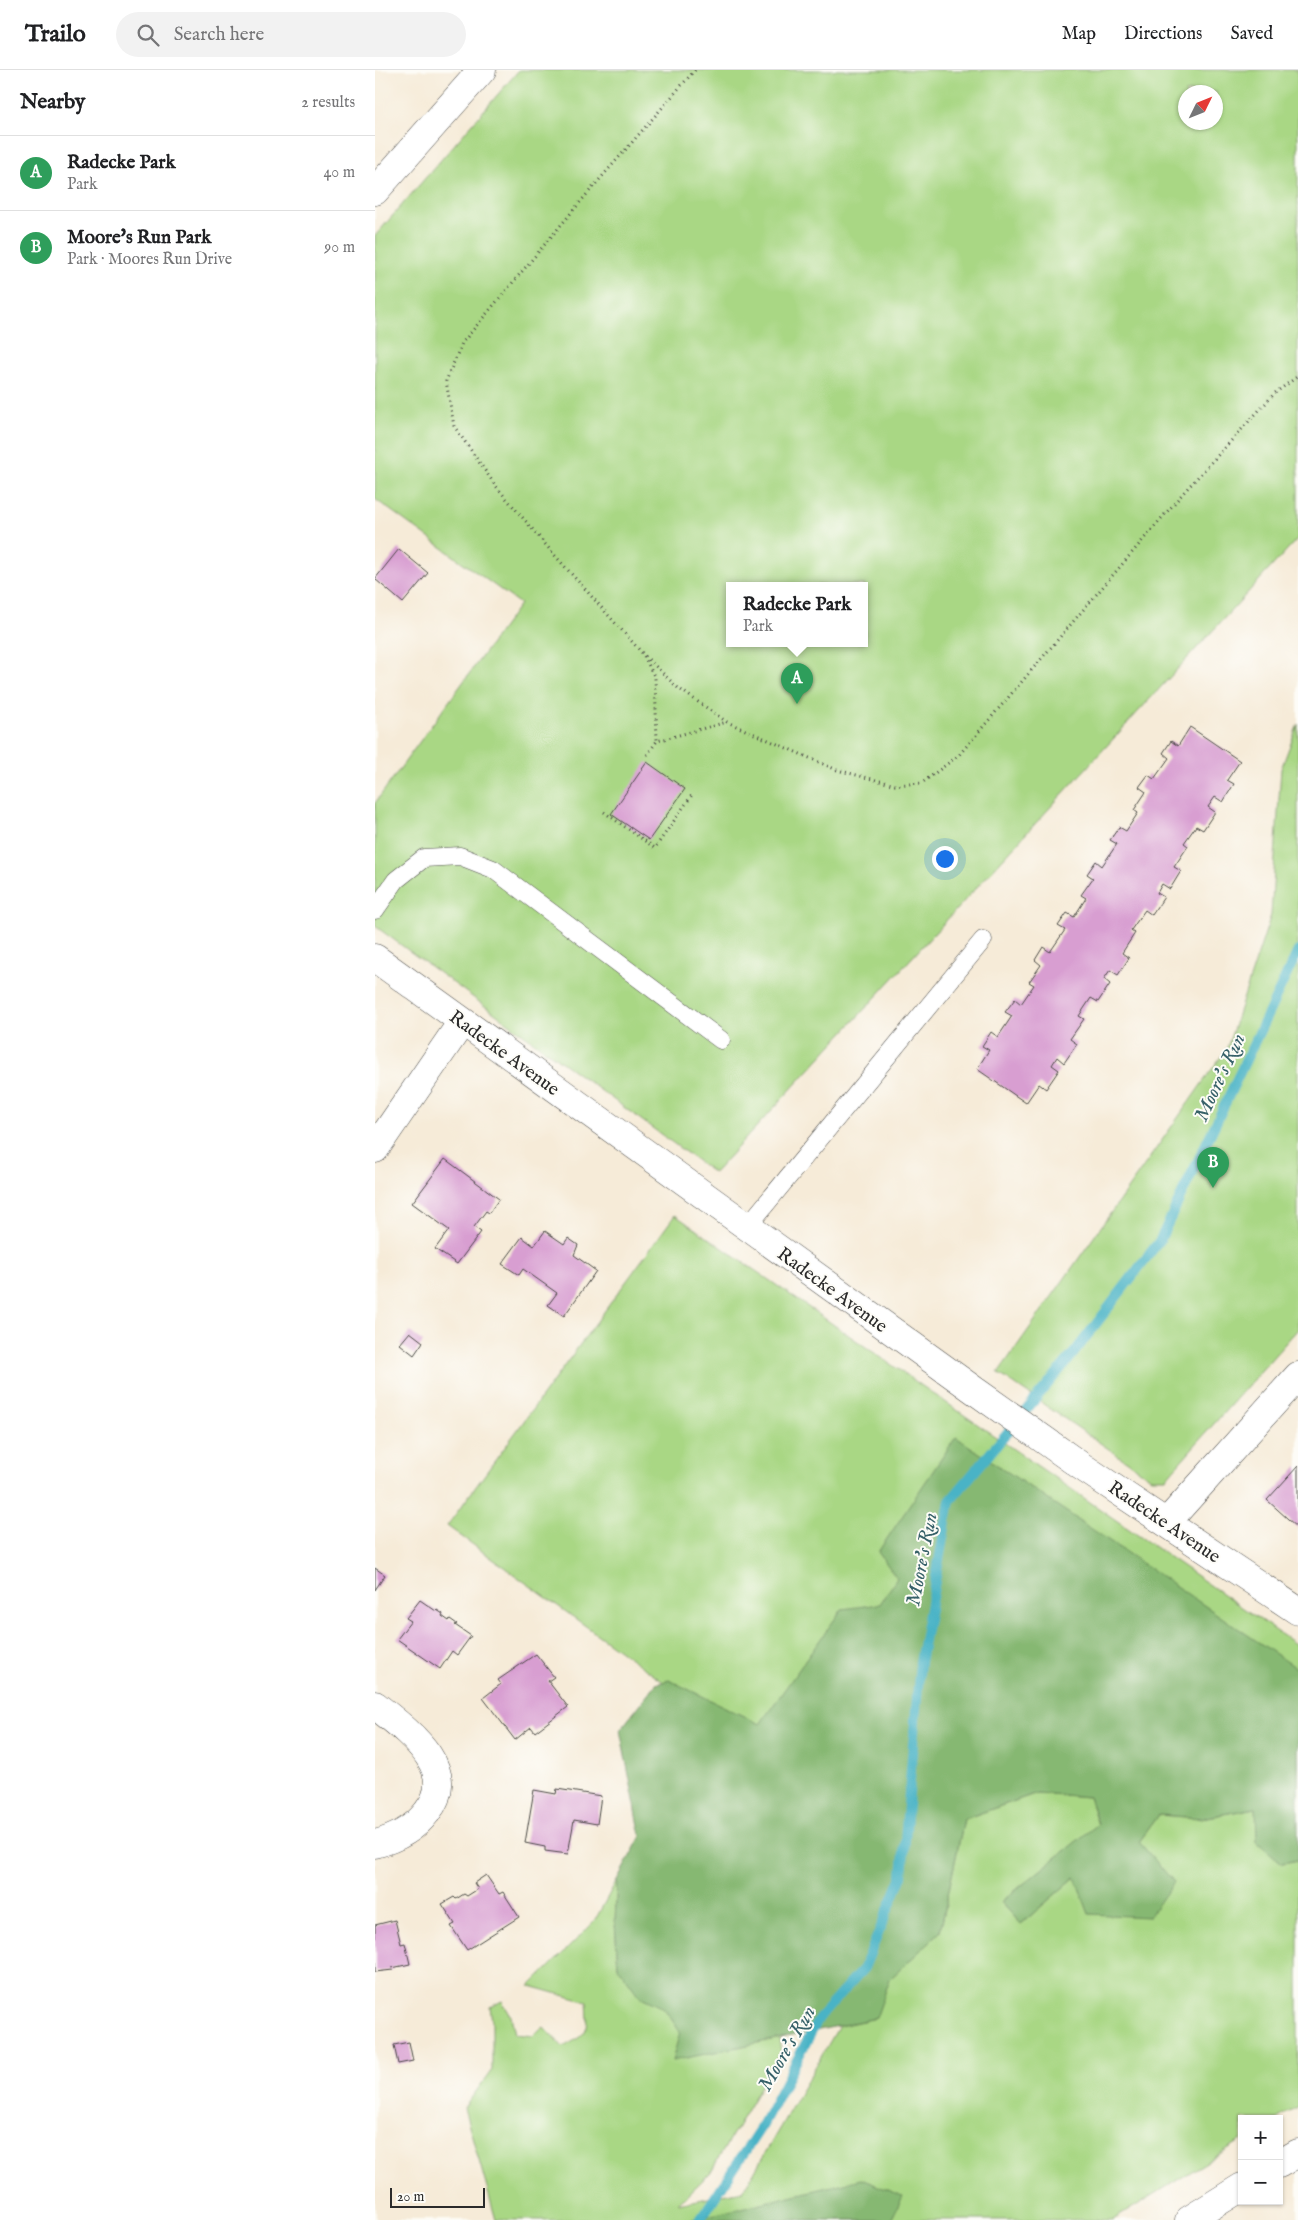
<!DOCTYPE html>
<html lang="en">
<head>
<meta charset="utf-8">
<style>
	:root { --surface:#fff; --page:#f2f2f2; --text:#202124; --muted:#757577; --line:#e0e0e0; --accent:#d93025 }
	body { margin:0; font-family:"IM FELL English",serif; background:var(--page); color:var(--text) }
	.controls { position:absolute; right:15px; bottom:15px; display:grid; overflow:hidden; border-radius:0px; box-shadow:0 1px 4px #0004 }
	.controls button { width:45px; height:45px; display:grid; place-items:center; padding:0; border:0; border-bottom:1px solid var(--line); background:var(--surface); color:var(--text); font:25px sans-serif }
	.compass { position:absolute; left:803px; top:15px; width:45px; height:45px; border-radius:50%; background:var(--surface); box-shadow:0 1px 4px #0004; rotate:47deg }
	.scale { position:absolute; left:15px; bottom:12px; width:95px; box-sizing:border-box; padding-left:5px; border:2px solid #2b2b2b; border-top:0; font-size:14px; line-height:18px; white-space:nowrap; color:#2b2b2b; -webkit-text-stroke:4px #fdfcf7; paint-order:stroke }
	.you { position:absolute; left:569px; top:788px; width:18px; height:18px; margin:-12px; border:4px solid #fff; border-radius:50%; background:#1a73e8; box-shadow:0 0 0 8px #1a73e833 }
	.badge { display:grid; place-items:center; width:32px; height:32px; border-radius:50%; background:var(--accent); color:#fff; font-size:16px; font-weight:700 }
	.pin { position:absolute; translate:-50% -41px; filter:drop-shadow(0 1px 2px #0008) }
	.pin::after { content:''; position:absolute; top:26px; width:18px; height:15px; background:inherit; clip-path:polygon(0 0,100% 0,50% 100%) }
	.popup { position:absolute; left:351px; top:512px; width:142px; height:65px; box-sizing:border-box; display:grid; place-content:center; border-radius:0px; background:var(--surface); filter:drop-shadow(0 1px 4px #0005); font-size:16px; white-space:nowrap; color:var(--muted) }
	.popup b { font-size:19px; color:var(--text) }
	.popup::after { content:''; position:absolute; left:50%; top:100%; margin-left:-10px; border:10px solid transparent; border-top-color:var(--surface) }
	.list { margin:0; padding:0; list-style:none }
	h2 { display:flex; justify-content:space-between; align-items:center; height:65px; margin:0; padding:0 20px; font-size:21px }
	h2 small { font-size:16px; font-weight:400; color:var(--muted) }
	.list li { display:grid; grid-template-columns:32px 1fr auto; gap:15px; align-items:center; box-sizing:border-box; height:75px; padding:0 20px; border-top:1px solid var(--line) }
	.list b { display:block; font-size:19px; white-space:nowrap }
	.list p { margin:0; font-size:16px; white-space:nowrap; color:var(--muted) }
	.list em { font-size:16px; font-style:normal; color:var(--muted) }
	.icon { flex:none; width:28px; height:28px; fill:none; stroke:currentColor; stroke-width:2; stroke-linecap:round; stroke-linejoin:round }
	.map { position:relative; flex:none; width:923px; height:2150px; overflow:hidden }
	header { display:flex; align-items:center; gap:30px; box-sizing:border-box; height:70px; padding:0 25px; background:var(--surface); border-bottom:1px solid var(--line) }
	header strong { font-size:24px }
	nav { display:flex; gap:28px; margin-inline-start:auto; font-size:18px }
	.search { width:350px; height:45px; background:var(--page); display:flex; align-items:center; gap:12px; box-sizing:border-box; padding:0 18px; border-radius:28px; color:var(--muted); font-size:19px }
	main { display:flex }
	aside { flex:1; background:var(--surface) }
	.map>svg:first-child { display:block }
	.green { fill:#a9d784; stroke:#6a8158; fill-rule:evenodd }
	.forest { fill:#86b872; stroke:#58724e }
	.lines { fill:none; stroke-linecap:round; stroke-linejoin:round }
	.stream { stroke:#48b3c6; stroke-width:10 }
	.building { fill:#d89ed1 }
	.service-casing { stroke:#494845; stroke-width:19 }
	.minor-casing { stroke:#494845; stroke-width:29 }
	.tertiary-casing { stroke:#494845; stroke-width:29 }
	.path { stroke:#494845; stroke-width:3; stroke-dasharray:1 4; stroke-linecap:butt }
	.service { stroke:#fff; stroke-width:18 }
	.minor { stroke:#fff; stroke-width:28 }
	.tertiary { stroke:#fff; stroke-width:28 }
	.labels { text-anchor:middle; stroke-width:4; stroke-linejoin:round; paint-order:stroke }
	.street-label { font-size:19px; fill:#2b2b2b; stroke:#fdfcf7 }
	.water-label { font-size:20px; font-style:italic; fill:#376169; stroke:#fdfcf7 }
</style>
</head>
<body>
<header>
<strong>Trailo</strong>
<div class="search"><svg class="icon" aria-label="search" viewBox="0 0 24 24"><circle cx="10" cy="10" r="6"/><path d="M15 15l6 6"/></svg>Search here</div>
<nav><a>Map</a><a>Directions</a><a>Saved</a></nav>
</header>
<main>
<aside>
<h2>Nearby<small>2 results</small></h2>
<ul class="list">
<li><span class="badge" style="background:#2e9e5b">A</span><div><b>Radecke Park</b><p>Park</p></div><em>40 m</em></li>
<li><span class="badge" style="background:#2e9e5b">B</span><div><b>Moore's Run Park</b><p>Park · Moores Run Drive</p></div><em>90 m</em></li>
</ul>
</aside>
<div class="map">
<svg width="923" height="2150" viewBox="0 0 923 2150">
	<rect width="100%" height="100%" fill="#fdfcf7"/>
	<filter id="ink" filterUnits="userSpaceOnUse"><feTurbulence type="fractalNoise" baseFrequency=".02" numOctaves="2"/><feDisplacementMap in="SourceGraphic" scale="10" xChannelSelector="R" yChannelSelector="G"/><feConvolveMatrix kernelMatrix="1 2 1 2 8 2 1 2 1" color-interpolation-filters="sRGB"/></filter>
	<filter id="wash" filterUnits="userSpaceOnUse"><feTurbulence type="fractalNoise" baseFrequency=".0096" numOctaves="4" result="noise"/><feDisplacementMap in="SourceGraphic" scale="20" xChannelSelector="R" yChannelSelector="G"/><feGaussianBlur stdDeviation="1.12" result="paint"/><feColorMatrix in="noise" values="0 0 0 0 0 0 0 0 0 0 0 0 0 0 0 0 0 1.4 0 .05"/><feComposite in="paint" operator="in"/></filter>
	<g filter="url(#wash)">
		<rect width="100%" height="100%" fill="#f6ebd8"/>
		<path class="green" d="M144,0H923V468L339,1103L0,856V733L145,534L0,429V166ZM811,22H841V52H811ZM354,515H490V573H354Z
			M923,654V1259L791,1408H776L623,1303L852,978L896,845L906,699Z
			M300,1145L923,1576V1725L625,1597L516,1907L565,1862L589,1749L662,1723L714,1727L723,1755L626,1832L646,1854L700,1807L764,1772L784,1745L826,1748L881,1738L907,1793L923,1790V2036L902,2049H867V2070L738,2150H121L89,2038L117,2000V1951L115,1937L127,1931L136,1946L140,1964L158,1966L169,1957L188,1977C214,1963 214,1961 212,1932L155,1916L219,1852L242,1810L240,1852L243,1897L334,1645L72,1456ZM502,1945L501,1948L464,1956L368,2121L303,2134L335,2103L406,1982L404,1968L309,1988Z"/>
		<path class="forest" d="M581,1367L923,1599V1790L907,1793L882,1772L881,1738L826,1748L784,1745L764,1772L799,1812L774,1847L714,1844L700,1807L646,1854L626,1832L723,1754L714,1727L662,1723L589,1749L565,1862L515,1909L501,1948L297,1991L305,1962L289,1938L264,1926L243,1897L240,1852L242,1810L266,1766L245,1660L281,1614L294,1610L385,1654L467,1539L505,1534L522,1508L503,1482Z
			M486,2109L528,2126L516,2150H316Z"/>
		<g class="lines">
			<path class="stream" d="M325,2150L388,2054L444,1948L489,1898L527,1806L545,1592L575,1431L699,1283L785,1170L923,881"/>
		</g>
		<g id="blocks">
			<path class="building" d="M24,479L53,503L28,533L0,509Z
				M815,657L865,691L852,710L859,714L848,732L840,727L833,737L840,742L828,760L821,756L809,773L813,776L799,797L806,801L795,819L787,814L782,823L789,827L777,845L770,840L756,860L760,863L747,883L754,888L743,905L735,900L729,909L735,914L723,932L716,928L704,946L709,949L695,969L702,974L689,993L682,987L677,995L684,1000L671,1019L664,1014L651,1033L602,999L614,980L607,976L616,962L623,967L637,946L630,942L640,929L646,934L659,915L654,912L666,895L660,890L668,877L675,882L690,860L683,856L692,843L699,847L711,828L706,825L718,808L712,804L721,791L727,796L742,774L735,770L744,757L751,761L763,743L759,740L771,722L764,717L773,705L779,709L794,688L788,683L796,671L803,676Z
				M272,692L310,719L274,770L236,744Z
				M70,1089L124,1129L114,1143L111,1141L99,1157L106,1162L82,1194L60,1179L74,1160L37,1133Z
				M170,1161L189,1174L193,1168L203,1175L199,1185L221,1201L189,1246L173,1235L182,1223L148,1199L144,1205L127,1194L147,1167L159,1176Z
				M35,1262L48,1272L39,1285L25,1274Z
				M923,1396V1458L892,1430Z
				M0,1498L10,1505L0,1520Z
				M45,1530L61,1541L62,1540L68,1544L67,1546L74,1551L75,1549L82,1554L80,1555L96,1566L82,1585L77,1581L65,1599L22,1569L36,1551L31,1548Z
				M161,1584L179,1607L173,1611L193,1637L160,1662L156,1657L140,1670L108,1628L126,1614L123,1610Z
				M182,1719L226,1726L222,1754L199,1750L193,1784L170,1781V1777L150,1773L159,1720L181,1724Z
				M111,1805L124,1824L128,1822L144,1847L92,1880L76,1856L80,1854L67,1834L79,1827L81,1829L89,1824L92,1826L103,1819L99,1813Z
				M20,1850L26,1874L30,1873L35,1894L17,1898L18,1900L0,1902V1855Z
				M34,1972L38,1991L23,1994L19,1975Z"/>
		</g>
	</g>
	<g filter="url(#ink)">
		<use href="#blocks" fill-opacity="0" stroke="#494845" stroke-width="1"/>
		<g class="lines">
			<defs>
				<path id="service" d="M0,840L21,810L49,788L85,786L118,799L346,970
					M372,1157L608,870"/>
				<path id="minor" d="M0,121L107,0
					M0,1079L87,952
					M792,1452L923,1306
					M0,1635C31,1660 87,1699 52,1742C39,1759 20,1769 0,1774"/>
				<path id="tertiary" d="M0,888L599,1320L706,1396L923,1541
					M904,2094L923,2083
					M814,2150L867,2117"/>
			</defs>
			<use href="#service" class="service-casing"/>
			<use href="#minor" class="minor-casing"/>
			<use href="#tertiary" class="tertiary-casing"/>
			<path class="path" d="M320,0L212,124L87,273L71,311L79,356L120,415L176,481L268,584L303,618L352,652L462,700L520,715L547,713L584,685L809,422L900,323L923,306
				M269,586L280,608L282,671
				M272,685L282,671L352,652
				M229,742L280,778L317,725"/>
			<use href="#service" class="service"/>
			<use href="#minor" class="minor"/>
			<use href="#tertiary" class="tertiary"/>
		</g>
	</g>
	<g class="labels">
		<g class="street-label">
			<text transform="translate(130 982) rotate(36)" y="7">Radecke Avenue</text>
			<text transform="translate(458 1219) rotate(36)" y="7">Radecke Avenue</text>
			<text transform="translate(790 1451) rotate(34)" y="7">Radecke Avenue</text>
		</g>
		<g class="water-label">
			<text transform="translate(844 1007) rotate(-65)" y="7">Moore's Run</text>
			<text transform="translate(546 1489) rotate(-79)" y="7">Moore's Run</text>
			<text transform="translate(411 1978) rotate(-60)" y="7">Moore's Run</text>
		</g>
	</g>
</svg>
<div class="controls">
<button>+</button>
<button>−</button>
</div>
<svg class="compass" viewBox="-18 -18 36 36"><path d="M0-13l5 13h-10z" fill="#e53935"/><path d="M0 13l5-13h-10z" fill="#757577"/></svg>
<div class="scale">20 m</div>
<div class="you"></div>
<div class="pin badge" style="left:422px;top:634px;background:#2e9e5b">A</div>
<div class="popup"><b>Radecke Park</b>Park</div>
<div class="pin badge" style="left:838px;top:1118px;background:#2e9e5b">B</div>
</div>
</main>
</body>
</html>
